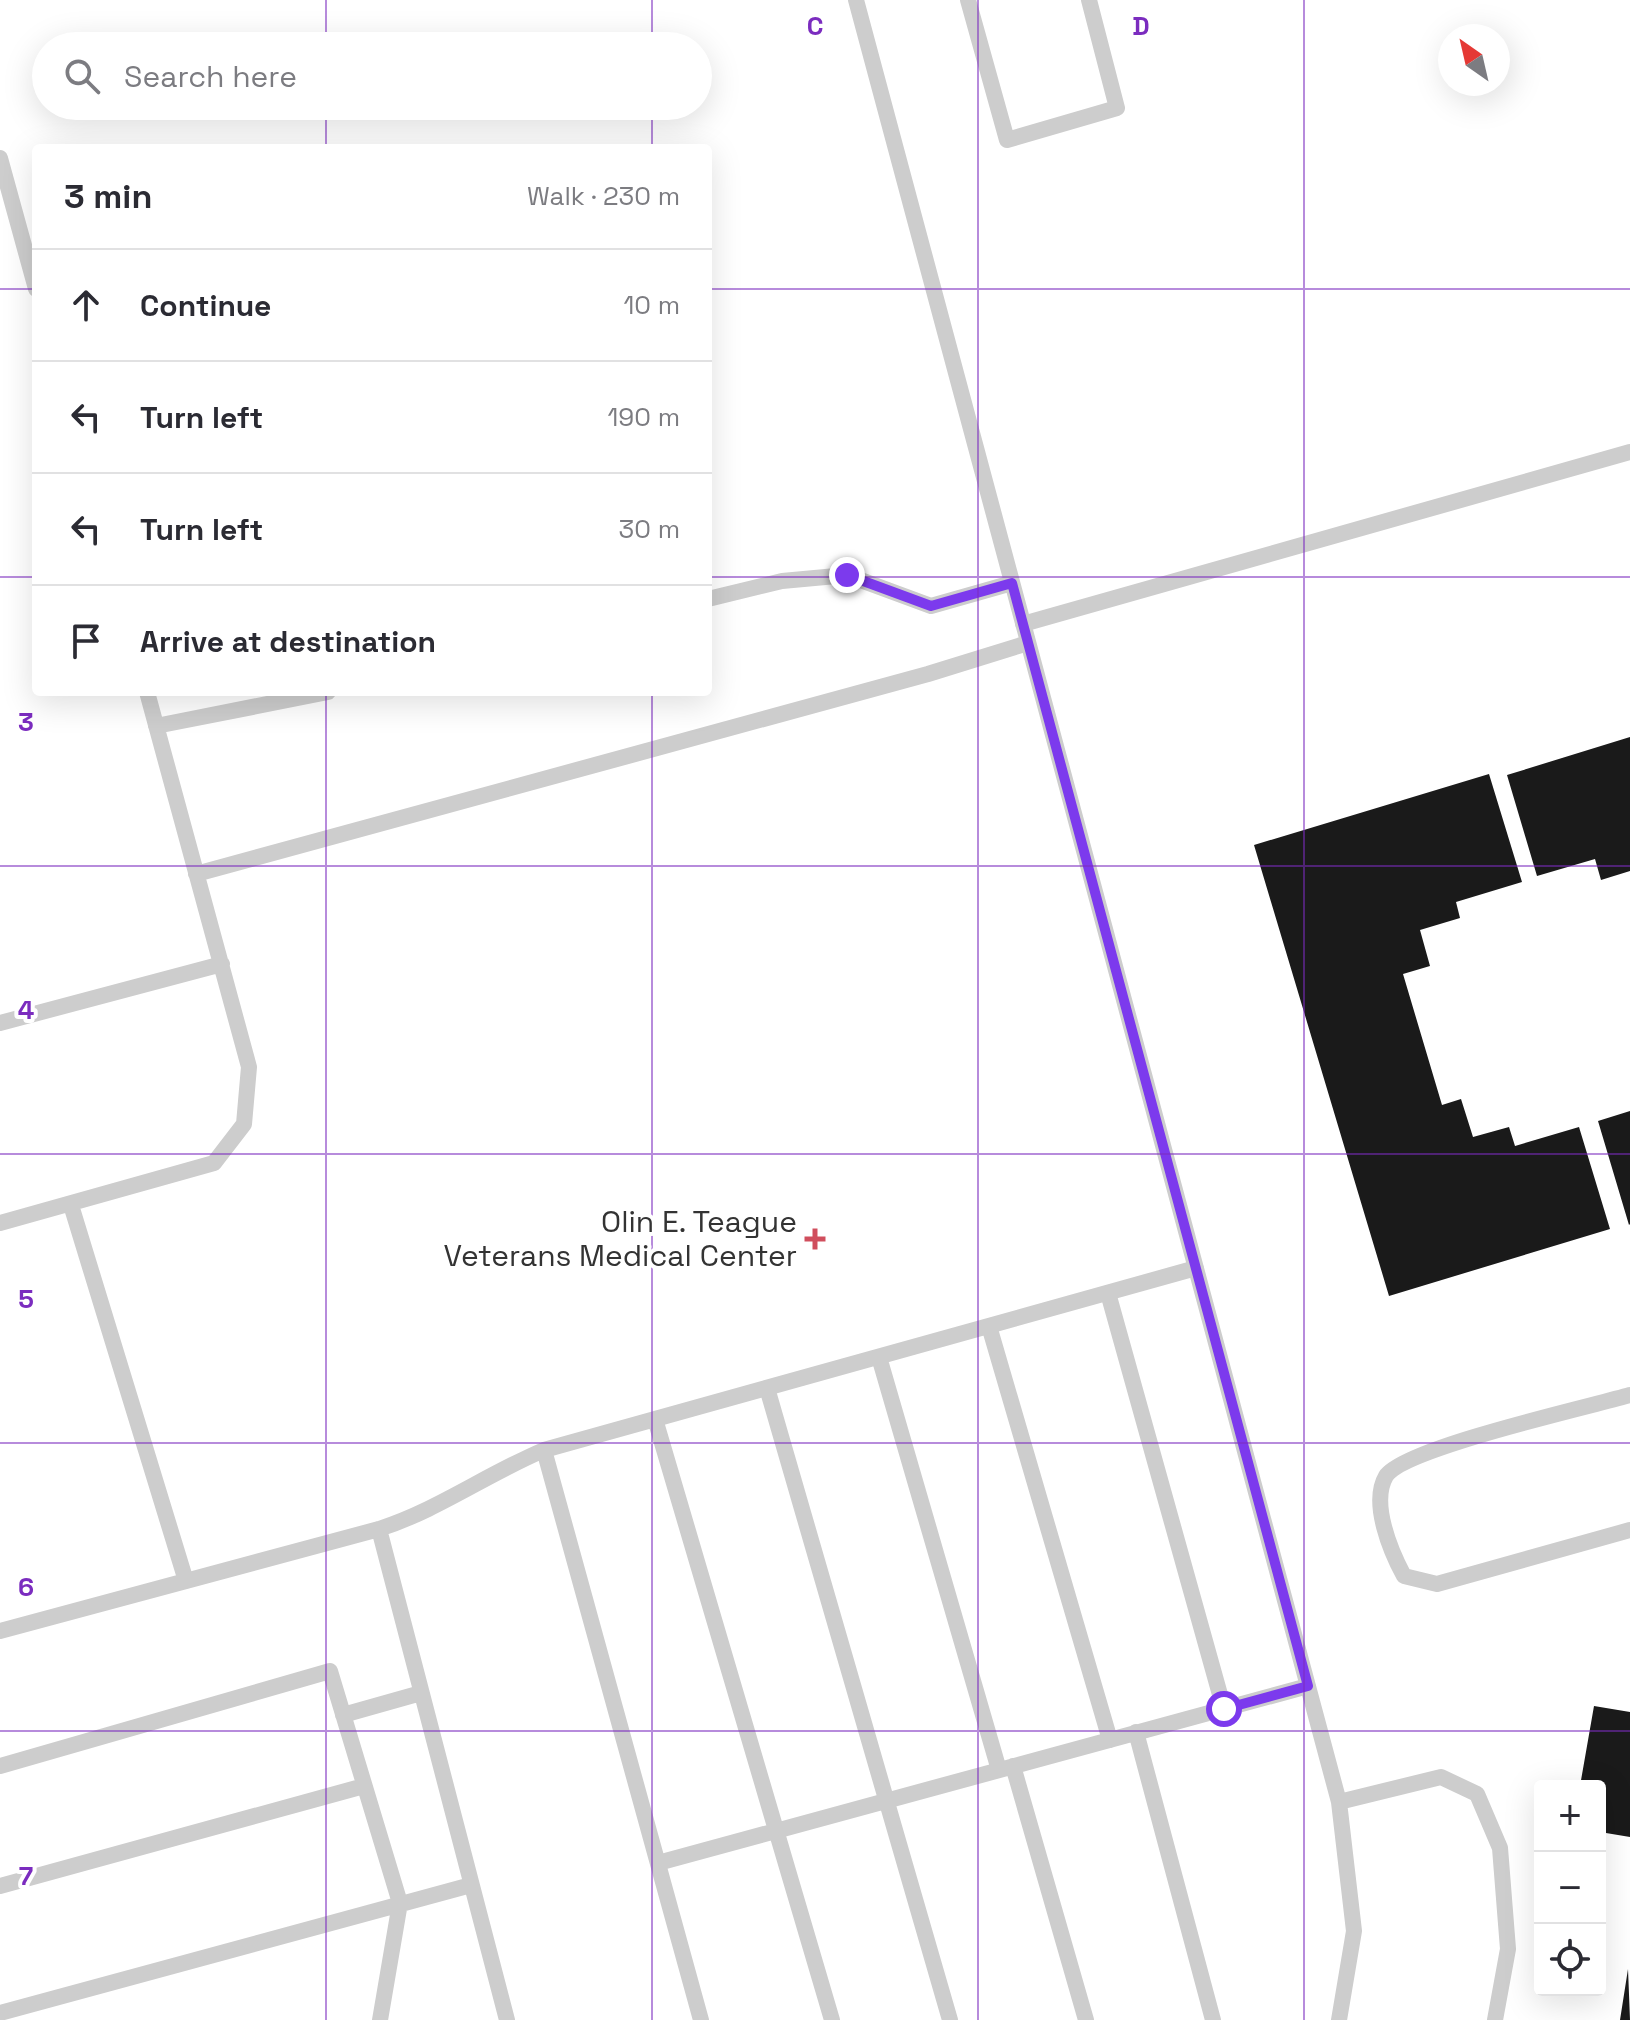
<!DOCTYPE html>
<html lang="en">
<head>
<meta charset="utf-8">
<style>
	:root { --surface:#fff; --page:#f2f2f3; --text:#2b2b33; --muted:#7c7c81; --line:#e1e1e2 }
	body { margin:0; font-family:"Space Grotesk",sans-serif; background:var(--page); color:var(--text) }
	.controls { position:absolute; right:24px; bottom:24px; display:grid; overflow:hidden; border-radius:8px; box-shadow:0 8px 32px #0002 }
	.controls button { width:72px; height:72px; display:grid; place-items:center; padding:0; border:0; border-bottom:2px solid var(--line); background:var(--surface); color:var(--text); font:40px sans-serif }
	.compass { position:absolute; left:1438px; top:24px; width:72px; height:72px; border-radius:50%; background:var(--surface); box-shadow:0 8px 32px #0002; rotate:326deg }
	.stop { position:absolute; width:24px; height:24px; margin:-18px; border:6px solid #7c3aed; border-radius:50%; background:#fff }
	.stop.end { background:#7c3aed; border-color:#fff; box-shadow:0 2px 8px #0008 }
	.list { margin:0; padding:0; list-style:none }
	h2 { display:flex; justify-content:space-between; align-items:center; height:104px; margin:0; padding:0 32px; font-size:34px }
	h2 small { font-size:26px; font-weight:400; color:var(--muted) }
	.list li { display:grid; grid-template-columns:52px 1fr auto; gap:24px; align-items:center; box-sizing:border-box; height:112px; padding:0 32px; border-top:2px solid var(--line) }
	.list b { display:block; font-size:30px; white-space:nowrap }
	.list em { font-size:26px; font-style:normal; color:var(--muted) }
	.icon { flex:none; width:44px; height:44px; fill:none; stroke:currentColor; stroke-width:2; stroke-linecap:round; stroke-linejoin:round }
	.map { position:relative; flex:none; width:1630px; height:2020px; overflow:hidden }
	.search { position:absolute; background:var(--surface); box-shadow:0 8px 32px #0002; left:32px; top:32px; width:680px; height:88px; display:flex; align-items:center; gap:20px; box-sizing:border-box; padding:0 28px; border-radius:44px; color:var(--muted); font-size:30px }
	.panel { position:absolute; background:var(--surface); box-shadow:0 8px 32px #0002; left:32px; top:144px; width:680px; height:552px; border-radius:8px }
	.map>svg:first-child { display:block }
	.building { fill:#1a1a1a }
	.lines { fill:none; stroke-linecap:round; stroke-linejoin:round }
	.service { stroke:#cdcdcd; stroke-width:16 }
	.route { stroke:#7c3aed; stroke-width:10 }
	.grid { fill:none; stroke:#7b2cbf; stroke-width:2; stroke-opacity:0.55 }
	.poi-dot { fill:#d04e5d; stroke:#fff; stroke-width:3 }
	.labels { text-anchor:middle; stroke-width:8; stroke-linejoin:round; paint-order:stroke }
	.poi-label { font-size:30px; fill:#333; stroke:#fff; text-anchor:end }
	.grid-label { font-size:26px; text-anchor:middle; font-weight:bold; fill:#7b2cbf; stroke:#fff; stroke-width:8; stroke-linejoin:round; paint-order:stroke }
</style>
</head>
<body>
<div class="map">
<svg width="1630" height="2020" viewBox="0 0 1630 2020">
	<rect width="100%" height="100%" fill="#fff"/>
	<path class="building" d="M1630,737V871L1601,880L1595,859L1537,876L1507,775Z
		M1489,774L1522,882L1456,902L1460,918L1420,930L1430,966L1403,974L1442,1105L1461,1099L1473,1137L1509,1127L1515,1146L1579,1127L1610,1229L1389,1296L1254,845Z
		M1630,1111V1224L1629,1225L1598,1121Z
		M1594,1706L1630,1712V1837L1600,1832V1786H1580Z
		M1628,1969L1630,2020H1620Z"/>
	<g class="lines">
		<path class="service" d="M856,0L1339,1802L1354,1931L1339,2020
			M968,0L1007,140L1117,108L1089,0
			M0,158L36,289
			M708,599L782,581L847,575L931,606L1012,583
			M1023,624L1630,452
			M156,726L328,692
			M196,874L928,674L1028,643
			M0,1023L222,964
			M71,1205L186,1581
			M0,1223L214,1163L244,1124L249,1067L147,692
			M1108,1293L1224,1709
			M989,1326L1110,1740
			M879,1357L999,1770
			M767,1388L950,2020
			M1630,1395C1589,1407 1404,1448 1386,1476C1370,1503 1391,1552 1404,1576L1437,1584L1630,1530
			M655,1419L832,2020
			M544,1450L701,2020
			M379,1529L507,2020
			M0,1631L379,1529C438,1510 487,1474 544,1450L1196,1268
			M343,1715L421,1693
			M1136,1732L1213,2020
			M0,1766L330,1671L400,1903L380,2020
			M1013,1766L1086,2020
			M1339,1802L1441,1777L1477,1794L1500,1848L1508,1949L1495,2020
			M658,1863L1308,1686
			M0,1886L364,1786
			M0,2013L471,1885"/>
	</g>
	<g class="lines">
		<path class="route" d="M847,575L931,606L1012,583L1308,1686L1224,1709"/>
	</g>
	<path class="grid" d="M326,0V46M652,0V46M978,0V2020M1304,0V2020M326,106V148M652,106V148M0,289H36M708,289H1630M0,577H36M708,577H1630M326,692V2020M652,692V2020M0,866H1630M0,1154H1630M0,1443H1630M0,1731H1630"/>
	<path class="poi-dot" d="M811 1227h8v8h8v8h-8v8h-8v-8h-8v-8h8z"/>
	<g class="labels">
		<g class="poi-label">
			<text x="797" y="1232">Olin E. Teague<tspan x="797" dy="34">Veterans Medical Center</tspan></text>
		</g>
	</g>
	<g class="grid-label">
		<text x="815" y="35">C</text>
		<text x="1141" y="35">D</text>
		<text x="26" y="731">3</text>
		<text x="26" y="1019">4</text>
		<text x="26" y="1308">5</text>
		<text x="26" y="1596">6</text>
		<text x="26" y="1885">7</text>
	</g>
</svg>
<div class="controls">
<button>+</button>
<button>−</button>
<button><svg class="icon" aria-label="locate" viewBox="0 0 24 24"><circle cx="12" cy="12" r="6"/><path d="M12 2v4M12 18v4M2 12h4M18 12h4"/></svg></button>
</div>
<svg class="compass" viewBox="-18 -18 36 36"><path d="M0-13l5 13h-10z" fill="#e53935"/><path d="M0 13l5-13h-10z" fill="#7c7c81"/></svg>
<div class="stop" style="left:1224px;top:1709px"></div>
<div class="stop end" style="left:847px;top:575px"></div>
<div class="search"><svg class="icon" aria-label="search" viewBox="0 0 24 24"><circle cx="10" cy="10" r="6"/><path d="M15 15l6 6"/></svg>Search here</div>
<section class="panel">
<h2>3 min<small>Walk · 230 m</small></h2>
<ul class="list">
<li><svg class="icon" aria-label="ahead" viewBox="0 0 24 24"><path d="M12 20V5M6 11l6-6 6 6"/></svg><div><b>Continue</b></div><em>10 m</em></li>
<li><svg class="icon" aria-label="left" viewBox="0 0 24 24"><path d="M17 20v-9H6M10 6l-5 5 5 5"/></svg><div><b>Turn left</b></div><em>190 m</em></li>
<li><svg class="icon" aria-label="left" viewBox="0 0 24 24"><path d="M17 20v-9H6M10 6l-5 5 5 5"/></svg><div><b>Turn left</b></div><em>30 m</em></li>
<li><svg class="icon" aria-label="arrive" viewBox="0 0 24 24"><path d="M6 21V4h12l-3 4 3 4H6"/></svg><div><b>Arrive at destination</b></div></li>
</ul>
</section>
</div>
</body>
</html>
